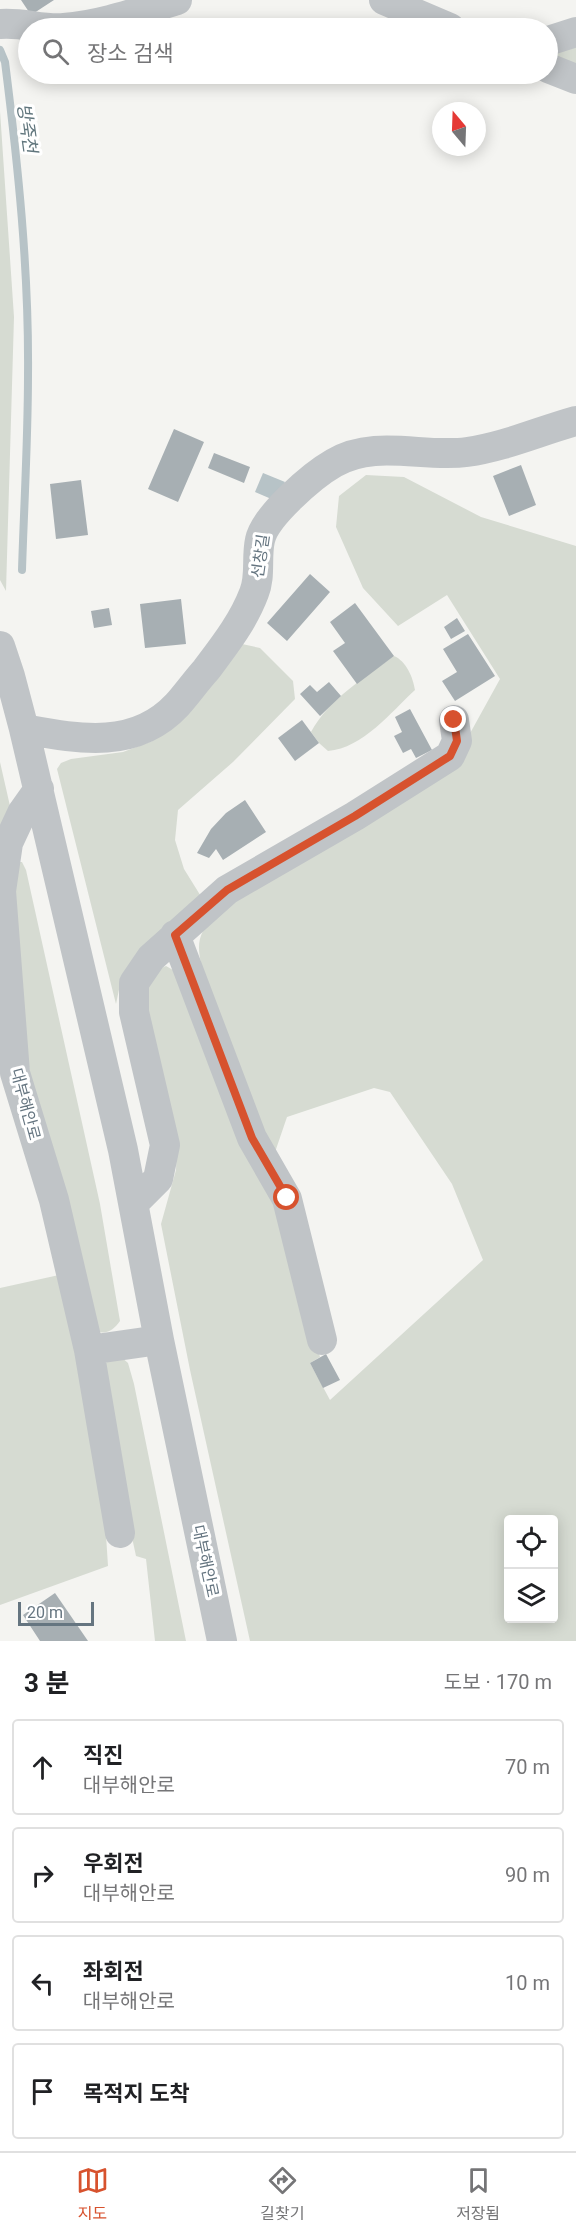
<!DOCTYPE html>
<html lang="ko">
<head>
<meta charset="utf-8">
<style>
	:root { --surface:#fff; --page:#f2f2f2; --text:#202124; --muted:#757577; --line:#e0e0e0; --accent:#d7522e }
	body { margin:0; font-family:Roboto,"Noto Sans KR",sans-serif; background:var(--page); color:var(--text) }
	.controls { position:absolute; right:18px; bottom:18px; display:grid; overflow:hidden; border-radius:6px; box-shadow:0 3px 15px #0003 }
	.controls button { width:54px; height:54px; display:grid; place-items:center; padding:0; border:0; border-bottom:2px solid var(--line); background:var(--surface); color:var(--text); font:30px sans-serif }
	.compass { position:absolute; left:432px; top:102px; width:54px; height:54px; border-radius:50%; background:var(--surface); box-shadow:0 3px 15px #0003; rotate:341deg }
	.scale { position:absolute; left:18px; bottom:15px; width:76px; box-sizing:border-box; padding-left:6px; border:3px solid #657580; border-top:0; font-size:16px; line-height:21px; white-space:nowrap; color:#657580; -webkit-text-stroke:4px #fff; paint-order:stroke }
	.stop { position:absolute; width:18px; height:18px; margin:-14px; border:4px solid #d7522e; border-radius:50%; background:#fff }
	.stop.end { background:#d7522e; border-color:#fff; box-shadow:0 2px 6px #0008 }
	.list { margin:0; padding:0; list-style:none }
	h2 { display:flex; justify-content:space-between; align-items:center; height:78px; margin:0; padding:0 24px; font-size:26px }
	h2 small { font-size:20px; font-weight:400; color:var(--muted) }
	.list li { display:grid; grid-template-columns:39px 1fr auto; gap:18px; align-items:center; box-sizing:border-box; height:96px; margin:0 12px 12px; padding:0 12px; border:2px solid var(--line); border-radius:6px }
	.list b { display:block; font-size:22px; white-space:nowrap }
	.list p { margin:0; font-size:20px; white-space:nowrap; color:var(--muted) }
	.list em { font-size:20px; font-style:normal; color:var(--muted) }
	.icon { flex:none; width:33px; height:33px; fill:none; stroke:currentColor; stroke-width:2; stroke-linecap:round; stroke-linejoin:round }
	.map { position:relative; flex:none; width:576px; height:1641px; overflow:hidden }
	.search { position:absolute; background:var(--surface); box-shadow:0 3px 15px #0003; left:18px; right:18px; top:18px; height:66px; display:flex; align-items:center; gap:15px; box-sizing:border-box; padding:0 21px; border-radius:33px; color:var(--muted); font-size:22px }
	.sheet { height:510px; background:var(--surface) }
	nav { display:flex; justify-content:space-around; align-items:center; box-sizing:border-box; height:84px; border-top:2px solid var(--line); background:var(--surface); font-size:16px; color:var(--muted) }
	nav a { display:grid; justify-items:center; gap:3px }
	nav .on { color:var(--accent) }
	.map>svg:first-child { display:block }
	.green { fill:#d6dbd2; fill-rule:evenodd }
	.water { fill:#b7c3c7 }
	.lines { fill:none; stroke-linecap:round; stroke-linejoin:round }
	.stream { stroke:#b7c3c7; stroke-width:8 }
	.building { fill:#a7afb3 }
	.minor { stroke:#c0c4c7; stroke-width:30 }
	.route { stroke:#d7522e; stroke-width:8 }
	.labels { text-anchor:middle; stroke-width:6; stroke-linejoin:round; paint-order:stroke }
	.street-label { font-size:16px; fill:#657580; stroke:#fff }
	.water-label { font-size:18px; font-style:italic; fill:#61767d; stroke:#fff }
</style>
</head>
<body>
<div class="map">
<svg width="576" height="1641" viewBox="0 0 576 1641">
	<rect width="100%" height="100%" fill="#f4f4f1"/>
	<path class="green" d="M576,42V67L554,58L550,51Z
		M0,111L14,317L6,591L0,580Z
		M366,475L404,477L481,517L576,546V1641H250L190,1370L161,1224L176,1170L177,1138L144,991L155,971L166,966L173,970L278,1204L320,1357L310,1363L330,1400L483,1260L452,1184L390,1092L374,1088L287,1117L273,1158L204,976C196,944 196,937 216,912L468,737L500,679L447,595L398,626L363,588L336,527L339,496ZM508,1520H554V1618H508Z
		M242,644L260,648L293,681L295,699L233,762L178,810L175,840L184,869L202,898L121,980L116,1004L57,769L61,763L71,759L123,752L152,741Z
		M394,656C406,661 413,677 415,690C391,712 363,748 328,751L319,743L311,732C329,699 364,678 394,656Z
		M0,762L10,806L0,838Z
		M17,862H22L26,870L100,1204L120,1321C114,1329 109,1334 98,1332L31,1082L9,909Z
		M59,1275L75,1349L106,1535L108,1566L0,1605V1288Z
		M120,1356L128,1363L134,1384L186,1641H155L146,1559L136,1556L128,1519L105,1363Z"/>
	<path class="water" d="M263,473L285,482L276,501L255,492Z"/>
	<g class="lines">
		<path class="stream" d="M0,50L5,62C18,165 29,270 28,375C28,440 24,505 22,570"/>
	</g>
	<path class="building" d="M21,0H54L31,15Z
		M174,429L204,442L178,502L148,489Z
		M214,453L250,467L244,483L208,468Z
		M521,465L536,505L509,516L493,476Z
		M81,480L88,535L56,539L50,484Z
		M310,574L330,592L287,641L267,623Z
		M181,599L186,644L145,648L140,604Z
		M355,603L394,656L357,684L333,651L345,643L330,622Z
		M109,608L112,625L94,628L91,611Z
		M457,618L465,631L451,639L444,627Z
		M468,634L495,676L455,701L442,681L457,672L443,649Z
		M329,682L341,696L320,716L300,694L310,685L317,692Z
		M410,709L432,750L416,758L411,749L403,753L394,736L402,732L395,717Z
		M302,720L319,743L295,761L278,738Z
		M245,800L266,832L223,860L216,849L209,858L197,853L211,829L226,813Z
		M326,1354L340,1380L323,1388L310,1363Z
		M55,1593L88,1641H40L23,1615Z"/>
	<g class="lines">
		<path class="minor" d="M384,0L450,28
			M0,24C23,22 42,30 64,28C102,25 140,11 177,0
			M548,41L576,32
			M548,68L576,79
			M0,646L10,676L24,729L123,1150L159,1340L222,1641
			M24,729C79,739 135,750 177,705C187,694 196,681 206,670C224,646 243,622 254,593C261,576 256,558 260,540C265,516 313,475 334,463C375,439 423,458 467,452C504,447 540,431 576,421
			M39,789L22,813L8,843L1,891L15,1073L54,1200L89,1350L120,1533
			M175,935L252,1138L287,1199L322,1340
			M134,1203L158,1179L165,1145L134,1012V983L151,958L227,890L355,816L450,756L457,741L454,720
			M89,1350L159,1340"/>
	</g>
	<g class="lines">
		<path class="route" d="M287,1198L252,1138L175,935L227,890L355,816L450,756L457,741L454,720"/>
	</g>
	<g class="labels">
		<g class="street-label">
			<text transform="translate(260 556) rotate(-82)" y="6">선창길</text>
			<text transform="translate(26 1104) rotate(75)" y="6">대부해안로</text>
			<text transform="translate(206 1561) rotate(78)" y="6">대부해안로</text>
		</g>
		<g class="water-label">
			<text transform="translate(27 128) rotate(82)" y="6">방죽천</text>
		</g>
	</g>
</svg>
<div class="controls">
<button><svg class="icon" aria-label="locate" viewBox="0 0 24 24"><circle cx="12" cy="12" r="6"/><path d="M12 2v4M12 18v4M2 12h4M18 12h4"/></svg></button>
<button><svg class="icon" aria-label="layers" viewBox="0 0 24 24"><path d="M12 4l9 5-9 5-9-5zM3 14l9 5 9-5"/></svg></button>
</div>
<svg class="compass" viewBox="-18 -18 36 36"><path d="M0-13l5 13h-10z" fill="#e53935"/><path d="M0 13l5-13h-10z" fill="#757577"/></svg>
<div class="scale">20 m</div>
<div class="stop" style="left:287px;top:1198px"></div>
<div class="stop end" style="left:454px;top:720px"></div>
<div class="search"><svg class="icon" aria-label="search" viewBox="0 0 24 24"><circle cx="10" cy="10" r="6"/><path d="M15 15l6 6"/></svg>장소 검색</div>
</div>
<section class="sheet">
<h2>3 분<small>도보 · 170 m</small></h2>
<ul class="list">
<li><svg class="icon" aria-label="ahead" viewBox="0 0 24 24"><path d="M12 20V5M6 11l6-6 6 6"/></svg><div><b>직진</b><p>대부해안로</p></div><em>70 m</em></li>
<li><svg class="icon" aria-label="right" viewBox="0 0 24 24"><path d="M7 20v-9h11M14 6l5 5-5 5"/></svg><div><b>우회전</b><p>대부해안로</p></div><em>90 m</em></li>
<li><svg class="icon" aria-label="left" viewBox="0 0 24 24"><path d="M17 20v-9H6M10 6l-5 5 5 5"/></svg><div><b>좌회전</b><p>대부해안로</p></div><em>10 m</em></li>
<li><svg class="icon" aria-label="arrive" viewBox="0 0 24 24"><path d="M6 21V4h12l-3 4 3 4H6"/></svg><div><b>목적지 도착</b></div></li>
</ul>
</section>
<nav>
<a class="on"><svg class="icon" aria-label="map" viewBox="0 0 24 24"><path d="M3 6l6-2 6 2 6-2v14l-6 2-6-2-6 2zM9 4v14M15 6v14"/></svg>지도</a>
<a><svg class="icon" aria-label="directions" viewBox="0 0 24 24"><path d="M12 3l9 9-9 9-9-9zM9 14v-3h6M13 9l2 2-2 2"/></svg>길찾기</a>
<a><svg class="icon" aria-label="saved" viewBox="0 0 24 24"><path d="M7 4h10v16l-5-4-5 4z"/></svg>저장됨</a>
</nav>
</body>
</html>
